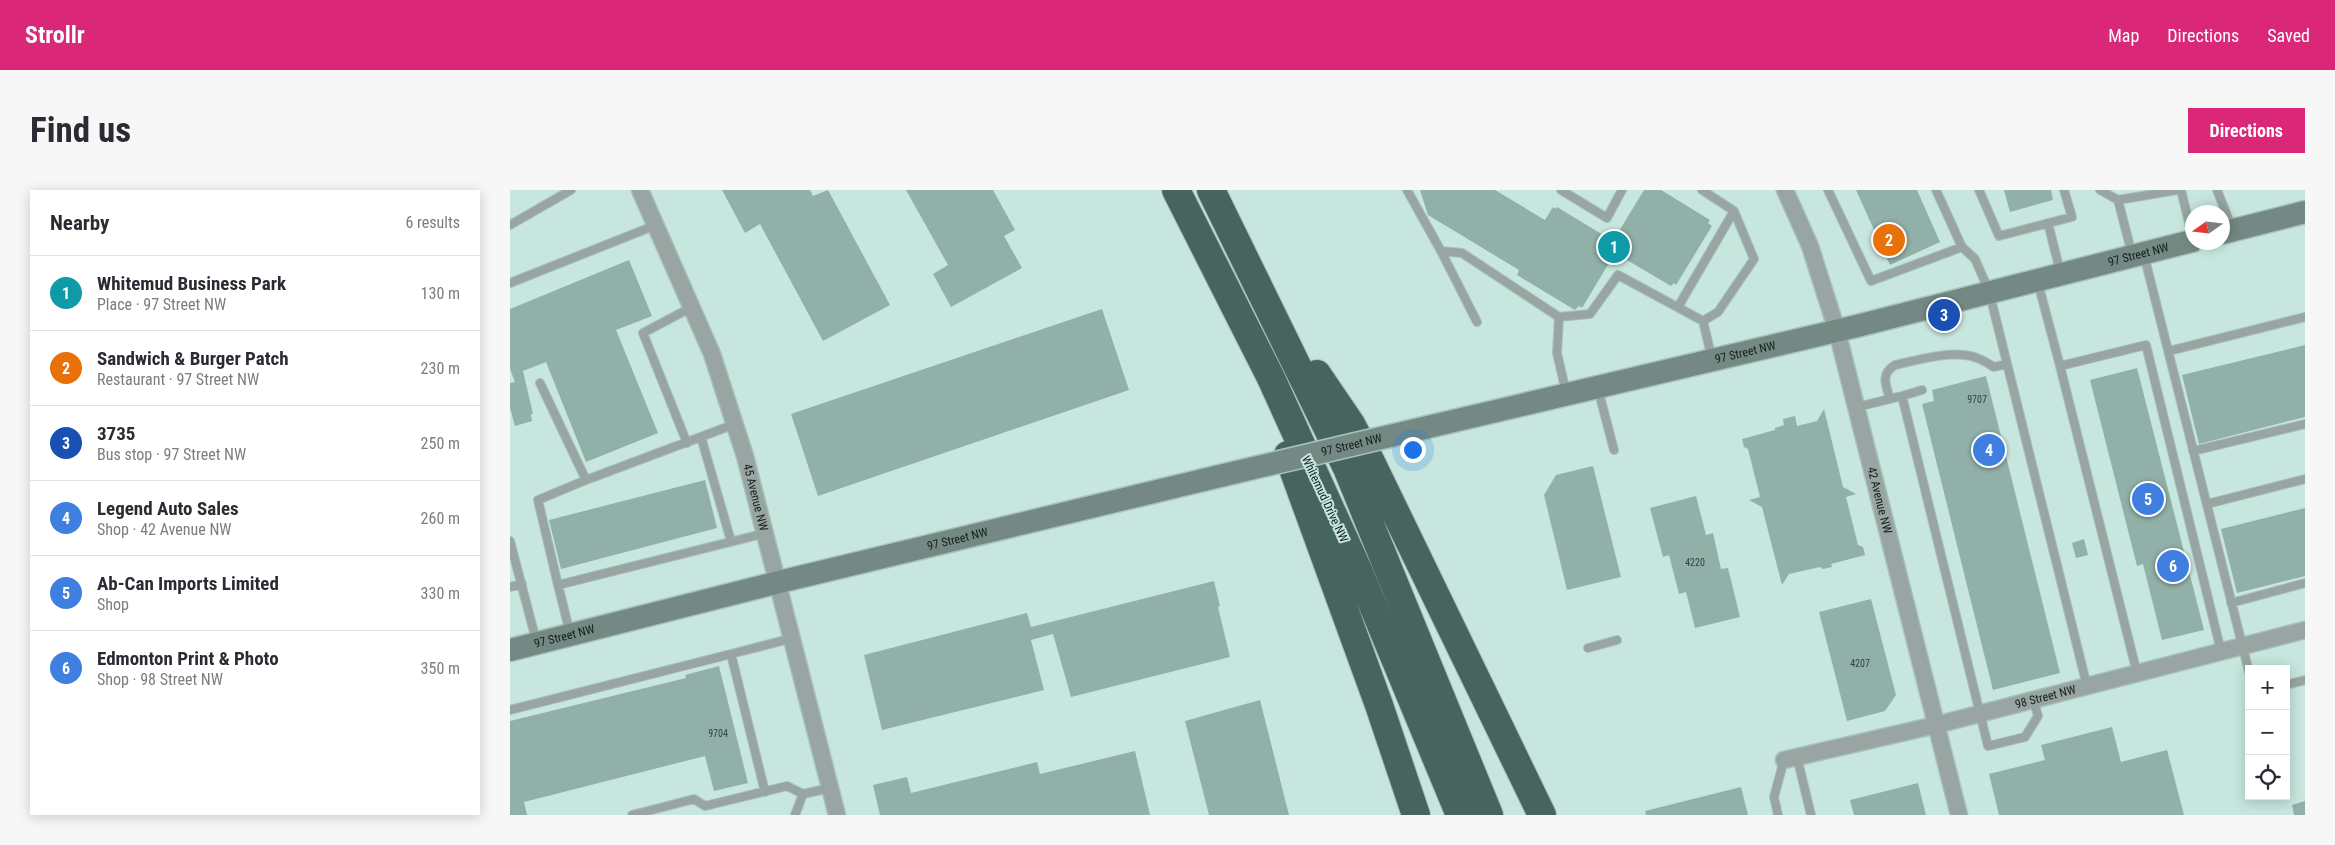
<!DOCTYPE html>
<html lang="en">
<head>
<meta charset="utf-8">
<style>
	:root { --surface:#fff; --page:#f7f7f7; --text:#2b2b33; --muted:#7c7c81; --line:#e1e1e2; --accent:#db2777 }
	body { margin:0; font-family:"Roboto Condensed",sans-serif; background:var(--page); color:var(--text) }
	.controls { position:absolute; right:15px; bottom:15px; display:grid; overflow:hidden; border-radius:0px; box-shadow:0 2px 12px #0003 }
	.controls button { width:45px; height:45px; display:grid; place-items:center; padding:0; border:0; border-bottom:1px solid var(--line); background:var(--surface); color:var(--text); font:25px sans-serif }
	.compass { position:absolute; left:1675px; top:15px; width:45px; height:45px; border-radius:50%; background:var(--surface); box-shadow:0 2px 12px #0003; rotate:256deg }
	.you { position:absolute; left:902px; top:259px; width:18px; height:18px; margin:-12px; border:4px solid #fff; border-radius:50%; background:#1a73e8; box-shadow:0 0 0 8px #1a73e833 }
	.badge { display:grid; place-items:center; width:32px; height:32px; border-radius:50%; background:var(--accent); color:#fff; font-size:16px; font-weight:700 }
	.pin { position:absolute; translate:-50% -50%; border:2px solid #fff; box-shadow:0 1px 5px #0006 }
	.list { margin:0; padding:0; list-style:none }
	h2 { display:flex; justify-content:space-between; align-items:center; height:65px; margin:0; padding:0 20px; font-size:21px }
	h2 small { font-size:16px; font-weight:400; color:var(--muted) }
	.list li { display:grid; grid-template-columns:32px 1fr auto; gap:15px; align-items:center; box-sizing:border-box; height:75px; padding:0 20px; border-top:1px solid var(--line) }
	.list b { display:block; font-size:19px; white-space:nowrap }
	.list p { margin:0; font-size:16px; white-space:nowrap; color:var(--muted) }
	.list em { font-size:16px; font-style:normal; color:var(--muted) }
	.icon { flex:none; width:28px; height:28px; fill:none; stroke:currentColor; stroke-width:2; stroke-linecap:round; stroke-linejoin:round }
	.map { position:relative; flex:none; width:1795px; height:625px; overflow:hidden; border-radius:0px }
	header { display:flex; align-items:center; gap:30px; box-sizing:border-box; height:70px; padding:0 25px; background:var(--accent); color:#fff }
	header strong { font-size:24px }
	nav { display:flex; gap:28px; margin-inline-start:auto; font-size:18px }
	.intro { display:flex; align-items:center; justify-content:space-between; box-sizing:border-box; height:120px; padding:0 30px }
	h1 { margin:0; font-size:35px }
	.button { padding:12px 22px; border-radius:0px; background:var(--accent); color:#fff; font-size:18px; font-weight:700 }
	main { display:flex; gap:30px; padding:0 30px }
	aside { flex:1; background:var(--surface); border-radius:0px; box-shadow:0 2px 12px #0003 }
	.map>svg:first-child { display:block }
	.building { fill:#91b0a8 }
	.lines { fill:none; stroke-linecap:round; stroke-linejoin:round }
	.lane-casing { stroke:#a6c2bb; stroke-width:10 }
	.street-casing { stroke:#a6c2bb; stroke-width:19 }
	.secondary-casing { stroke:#a6c2bb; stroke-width:25 }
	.highway-casing { stroke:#a6c2bb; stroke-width:30 }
	.lane { stroke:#98a5a2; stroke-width:8 }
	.street { stroke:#98a5a2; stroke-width:16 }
	.secondary { stroke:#758984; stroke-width:22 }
	.highway { stroke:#47645d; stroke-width:28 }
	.secondary-bridge-casing { stroke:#a6c2bb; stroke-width:25; stroke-linecap:butt }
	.secondary-bridge { stroke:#758984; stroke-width:22 }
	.labels { text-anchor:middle; stroke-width:4; stroke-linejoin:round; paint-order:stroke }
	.number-label { font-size:10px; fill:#32433f }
	.street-label { font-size:12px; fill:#131f1c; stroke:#c6e6de }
</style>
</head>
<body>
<header>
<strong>Strollr</strong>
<nav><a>Map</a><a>Directions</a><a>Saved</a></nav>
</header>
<div class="intro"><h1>Find us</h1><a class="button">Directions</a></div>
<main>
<aside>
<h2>Nearby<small>6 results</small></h2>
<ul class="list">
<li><span class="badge" style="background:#0f9aa8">1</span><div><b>Whitemud Business Park</b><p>Place · 97 Street NW</p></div><em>130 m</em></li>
<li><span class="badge" style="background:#e8710a">2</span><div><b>Sandwich &amp; Burger Patch</b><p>Restaurant · 97 Street NW</p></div><em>230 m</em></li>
<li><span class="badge" style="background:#1a4fb4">3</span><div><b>3735</b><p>Bus stop · 97 Street NW</p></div><em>250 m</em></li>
<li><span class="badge" style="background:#3f7fe0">4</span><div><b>Legend Auto Sales</b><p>Shop · 42 Avenue NW</p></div><em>260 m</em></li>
<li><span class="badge" style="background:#3f7fe0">5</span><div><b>Ab-Can Imports Limited</b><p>Shop</p></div><em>330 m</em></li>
<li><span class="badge" style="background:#3f7fe0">6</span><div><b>Edmonton Print &amp; Photo</b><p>Shop · 98 Street NW</p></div><em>350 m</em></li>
</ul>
</aside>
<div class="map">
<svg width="1795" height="625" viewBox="0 0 1795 625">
	<rect width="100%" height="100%" fill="#c6e6de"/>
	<path class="building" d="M212,0H300L303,6L318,0L380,115L313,151L250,34L235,43Z
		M396,0H483L505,40L494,46L512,78L441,117L423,84L438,75Z
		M910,0H985L1035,30L1043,17L1046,19L1047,17L1103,51L1134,0H1151L1200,30L1198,33L1202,36L1166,95L1164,93L1161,96L1105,63L1072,118L1069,116L1065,120L1007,85L1009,80L918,25Z
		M1346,0H1407L1430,52L1380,75Z
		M1494,0H1541L1543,10L1500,22Z
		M119,70L142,126L106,140L148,243L76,272L36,172L13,181L23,224H21L22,231L5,236L0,218V193L5,192L0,179V119Z
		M592,119L619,200L308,306L281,224Z
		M1795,155V227L1689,254L1672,185Z
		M1627,178L1694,440L1652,450L1633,374L1627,376L1580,190Z
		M1476,186L1550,483L1483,500L1412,214L1424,211L1422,200Z
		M1314,219L1333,297L1346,304L1336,307L1348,355L1353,357L1355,365L1321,374L1322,377L1313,379L1310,377L1279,384L1272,395L1252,317L1239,310L1250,307L1238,259L1234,257L1232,249L1265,240V238L1274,235L1273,229L1285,226L1287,236L1307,231Z
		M1083,276L1111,387L1057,400L1034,305L1046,285Z
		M195,290L207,338L51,379L39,330Z
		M1186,306L1196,345L1203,343L1211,379L1218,378L1230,427L1185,438L1176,402L1169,404L1159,365L1153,367L1140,318Z
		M1795,318V386L1727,403L1711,339Z
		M1574,349L1578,365L1566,368L1562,353Z
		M704,391L710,416L708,417L720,467L561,507L543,444L521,450L534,500L372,540L354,465L517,423L521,437Z
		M1361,409L1386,505L1375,521L1337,531L1309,422Z
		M209,476L238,593L204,601L195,566L14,612L17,625H0V531L176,488L175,485Z
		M750,510L779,625H699L675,531Z
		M1602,537L1611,572L1657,560L1674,625H1489L1479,584L1535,570L1531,555Z
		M625,561L640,625H370L363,595L397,587L401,603L527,572L530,584Z
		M1408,593L1416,625H1344L1340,610Z
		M1231,597L1238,625H1136L1135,621Z
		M1795,611V625H1784L1782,615Z"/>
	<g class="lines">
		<defs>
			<path id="lane" d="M897,0L931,61L967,132
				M1051,0L1097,28L1112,0
				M1318,0L1361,91L1452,57L1426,0
				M1469,0L1489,46L1562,27L1554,0
				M1590,0L1608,10
				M1671,0L1682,45
				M1707,0L1722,38
				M1538,33L1550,81
				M0,35L61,0
				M1452,57L1465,69L1479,101L1577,496
				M931,61L952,63L1049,127
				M1622,64L1608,10L1667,0
				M1634,65L1739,482
				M0,93L146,35
				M1528,93L1550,176
				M1168,117L1224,21L1192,0
				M1193,131L1208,122L1244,69L1224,21
				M1659,161L1795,127
				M30,193L76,290L225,234
				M1088,199L1104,260
				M1056,202L1047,163L1049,127L1080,124L1108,85L1193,131L1202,169
				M1392,206L1412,200
				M1380,209C1376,195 1370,184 1385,175C1408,170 1443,159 1467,168C1473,170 1479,174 1484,177L1497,174
				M1347,217L1392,206L1478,556L1515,547L1528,526L1523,509
				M191,247L221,351
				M177,253L133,143L182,117
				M1683,261L1795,234
				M76,290L28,310L48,395L256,343
				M1697,314L1795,289
				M0,351L26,450
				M48,395L60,443
				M0,397L12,394
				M1721,413L1795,393
				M1078,458L1107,450
				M1627,483L1550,176L1636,155L1711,461
				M1776,495L1795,490
				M0,520L221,464
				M1287,567L1301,625
				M255,602L221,464L283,448
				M122,625L184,609L195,616L277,596L293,604L320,598
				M285,625L293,604
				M1268,625L1264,607L1274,570"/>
			<g id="street">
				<path id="s1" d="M130,0L202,164L235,266L327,625"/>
				<path id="s2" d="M1275,0L1300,56L1327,141L1449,625"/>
				<path id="s3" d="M1274,570L1426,535L1795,440"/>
			</g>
			<g id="secondary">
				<path d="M1712,43L1795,22"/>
				<path id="s4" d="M918,237L1347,136L1682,51"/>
				<path id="s5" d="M0,460L269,392L714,285"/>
			</g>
			<path id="highway" d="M666,0L761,188L849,382L950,625
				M701,0L837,278L979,625
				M807,184L841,234L861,272L1032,625
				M778,265L869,515L906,625"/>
		</defs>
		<use href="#lane" class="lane-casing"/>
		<use href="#street" class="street-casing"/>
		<use href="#secondary" class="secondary-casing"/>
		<use href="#highway" class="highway-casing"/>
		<use href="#lane" class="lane"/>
		<use href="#street" class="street"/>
		<use href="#secondary" class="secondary"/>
		<use href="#highway" class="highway"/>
		<defs>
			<g id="secondary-bridge">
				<path id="s6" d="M714,285L918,237"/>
			</g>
		</defs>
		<use href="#secondary-bridge" class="secondary-bridge-casing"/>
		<use href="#secondary-bridge" class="secondary-bridge"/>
	</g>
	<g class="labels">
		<g class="number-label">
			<text x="1467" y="213">9707</text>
			<text x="1185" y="376">4220</text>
			<text x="1350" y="477">4207</text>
			<text x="208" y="547">9704</text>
		</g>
		<g class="street-label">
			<text dy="4" stroke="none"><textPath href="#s4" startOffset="731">97 Street NW</textPath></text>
			<text dy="4" stroke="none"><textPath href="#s4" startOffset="326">97 Street NW</textPath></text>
			<text dy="4" stroke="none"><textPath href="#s6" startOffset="131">97 Street NW</textPath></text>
			<text dy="4" stroke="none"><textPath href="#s1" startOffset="329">45 Avenue NW</textPath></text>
			<text transform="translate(815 309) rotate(65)" y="4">Whitemud Drive NW</text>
			<text dy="4" stroke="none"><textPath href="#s2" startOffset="325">42 Avenue NW</textPath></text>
			<text dy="4" stroke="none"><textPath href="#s5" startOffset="461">97 Street NW</textPath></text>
			<text dy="4" stroke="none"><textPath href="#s5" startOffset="56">97 Street NW</textPath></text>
			<text dy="4" stroke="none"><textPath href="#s3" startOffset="269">98 Street NW</textPath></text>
		</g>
	</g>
</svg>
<div class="controls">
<button>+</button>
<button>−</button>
<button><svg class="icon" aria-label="locate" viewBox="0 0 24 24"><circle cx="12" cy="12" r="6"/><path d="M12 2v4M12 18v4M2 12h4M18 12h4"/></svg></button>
</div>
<svg class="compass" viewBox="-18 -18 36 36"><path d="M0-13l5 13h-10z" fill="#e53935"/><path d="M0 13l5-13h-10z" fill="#7c7c81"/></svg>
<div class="you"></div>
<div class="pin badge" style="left:1104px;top:57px;background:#0f9aa8">1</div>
<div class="pin badge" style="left:1379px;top:50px;background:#e8710a">2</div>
<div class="pin badge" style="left:1434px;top:125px;background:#1a4fb4">3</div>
<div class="pin badge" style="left:1479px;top:260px;background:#3f7fe0">4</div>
<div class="pin badge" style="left:1638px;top:309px;background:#3f7fe0">5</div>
<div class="pin badge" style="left:1663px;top:376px;background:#3f7fe0">6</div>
</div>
</main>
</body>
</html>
